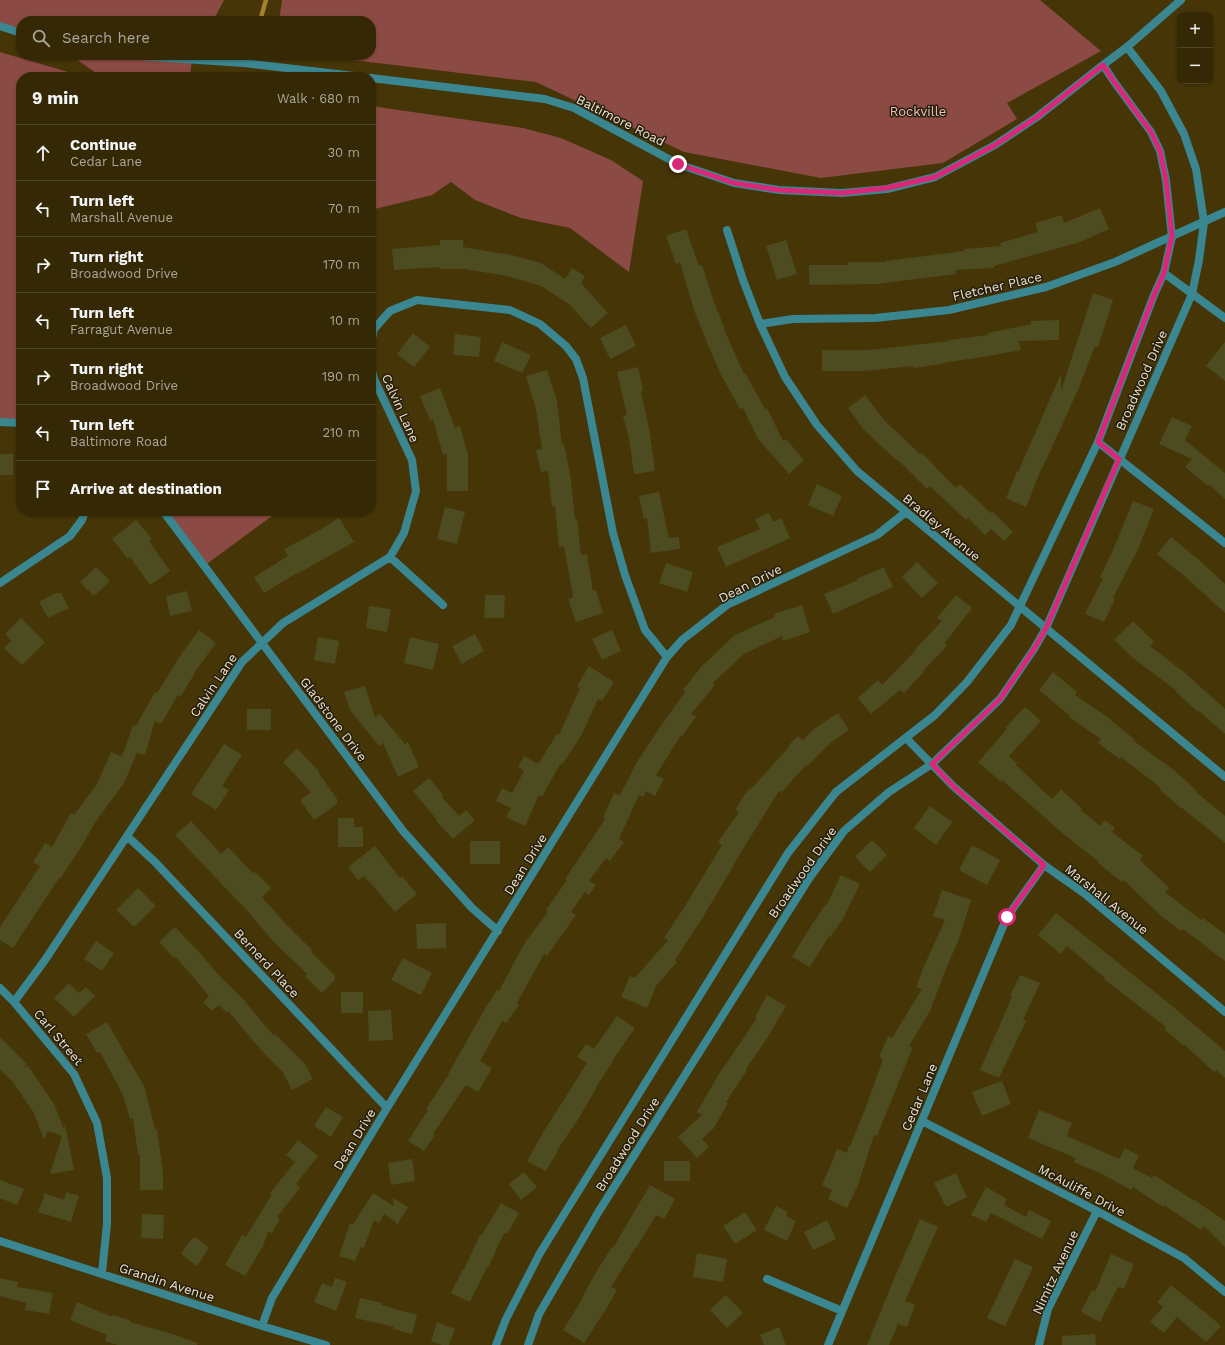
<!DOCTYPE html>
<html lang="en">
<head>
<meta charset="utf-8">
<style>
	:root { --surface:#342805; --page:#3c300f; --text:#f1f3f6; --muted:#a9a69a; --line:#4e4427 }
	body { margin:0; font-family:"Work Sans",sans-serif; background:var(--page); color:var(--text) }
	.controls { position:absolute; right:12px; top:12px; display:grid; overflow:hidden; border-radius:8px; box-shadow:0 1px 3px #0004 }
	.controls button { width:36px; height:36px; display:grid; place-items:center; padding:0; border:0; border-bottom:1px solid var(--line); background:var(--surface); color:var(--text); font:20px sans-serif }
	.stop { position:absolute; width:12px; height:12px; margin:-9px; border:3px solid #db2777; border-radius:50%; background:#fff }
	.stop.end { background:#db2777; border-color:#fff; box-shadow:0 1px 4px #0008 }
	.list { margin:0; padding:0; list-style:none }
	h2 { display:flex; justify-content:space-between; align-items:center; height:52px; margin:0; padding:0 16px; font-size:17px }
	h2 small { font-size:13px; font-weight:400; color:var(--muted) }
	.list li { display:grid; grid-template-columns:26px 1fr auto; gap:12px; align-items:center; box-sizing:border-box; height:56px; padding:0 16px; border-top:1px solid var(--line) }
	.list b { display:block; font-size:15px; white-space:nowrap }
	.list p { margin:0; font-size:13px; white-space:nowrap; color:var(--muted) }
	.list em { font-size:13px; font-style:normal; color:var(--muted) }
	.icon { flex:none; width:22px; height:22px; fill:none; stroke:currentColor; stroke-width:2; stroke-linecap:round; stroke-linejoin:round }
	.map { position:relative; flex:none; width:1225px; height:1345px; overflow:hidden }
	.search { position:absolute; background:var(--surface); box-shadow:0 1px 3px #0004; left:16px; top:16px; width:360px; height:44px; display:flex; align-items:center; gap:10px; box-sizing:border-box; padding:0 14px; border-radius:16px; color:var(--muted); font-size:15px }
	.panel { position:absolute; background:var(--surface); box-shadow:0 1px 3px #0004; left:16px; top:72px; width:360px; height:444px; border-radius:16px }
	.map>svg:first-child { display:block }
	.green { fill:#8b4a43 }
	.lines { fill:none; stroke-linecap:round; stroke-linejoin:round }
	.stream { stroke:#a3822a; stroke-width:4.5 }
	.building { fill:#4d4c20 }
	.minor { stroke:#3a8792; stroke-width:8 }
	.tertiary { stroke:#3a8792; stroke-width:8 }
	.route { stroke:#db2777; stroke-width:5 }
	.labels { text-anchor:middle; stroke-width:3; stroke-linejoin:round; paint-order:stroke }
	.park-label { font-size:13px; fill:#f1c1b9; stroke:#251e0c }
	.street-label { font-size:13px; fill:#ece3cc; stroke:#251e0c }
</style>
</head>
<body>
<div class="map">
<svg width="1225" height="1345" viewBox="0 0 1225 1345">
	<rect width="100%" height="100%" fill="#453507"/>
	<path class="green" d="M0,0H224L213,21H21V33L0,26Z
		M282,0H1040L1101,51L1007,103L1017,119L943,163L821,178L684,152L536,82L344,59L284,55H371V21H279Z
		M0,52L85,77H21V423L0,422Z
		M70,55H194L192,59L190,77H102Z
		M371,106L523,128L561,138L611,160L643,181L629,272L570,228L521,218L475,200L451,182L432,195L371,210Z
		M163,511H279L204,566Z"/>
	<g class="lines">
		<path class="stream" d="M260,21L266,0"/>
	</g>
	<path class="building" d="M1100,208L1109,229L1080,242L994,266V268L955,270L956,274L877,284L809,285V265H848V262H886V261L964,251V249L1001,246L1000,243L1038,232L1035,223L1062,215L1064,223Z
		M686,229L699,266L702,265L714,302L725,329H724L744,374L745,373L765,409L767,408L783,441L786,439L804,460L789,474L758,439L743,408L740,409L721,375L708,345L694,310L680,262L676,264L666,236Z
		M440,240H463V247L512,255L541,263L565,279L572,268L585,276L581,283L608,313L591,328L569,304L541,286L507,276L464,269H440V267L394,270L392,249L440,245Z
		M786,240L797,274L777,280L766,246Z
		M1093,293L1113,300L1098,347L1095,346L1077,392L1043,467H1042L1026,507L1006,498L1017,471L1018,472L1061,374V391Z
		M1059,320V340L1019,341L1021,350L983,357L942,363L943,364L913,368V366L863,371H822V350H868L950,341L949,340L988,335V333L1031,324V321Z
		M626,325L636,346L610,359L600,338Z
		M413,333L430,347L414,367L397,354Z
		M455,334L481,337L479,357L453,355Z
		M502,342L531,355L522,373L494,361Z
		M1225,342V381L1206,366Z
		M638,367L643,391H641L650,434L655,471L634,474L629,438L623,416L627,415L617,372Z
		M547,370L557,401L562,445L564,444L571,480L575,519H577L581,555L587,554L593,591L596,590L603,613L576,622L568,599L573,597L564,546L559,547L555,506H552L548,471L541,472L536,450L542,449L536,409L526,376Z
		M440,388L455,428L460,426L468,455V491H447V453L443,455L433,419L430,420L420,396Z
		M865,395L884,420L920,454L922,453L956,488L960,484L991,513L993,512L1013,532L1004,541L991,529L985,535L968,518L966,520L930,486L927,489L898,460L897,461L864,430L848,408Z
		M1172,417L1192,426L1185,440L1225,473V499L1209,484L1208,486L1185,467L1192,459L1159,444Z
		M0,454H13V475H0Z
		M817,484L842,496L833,516L808,505Z
		M659,492L669,538L679,537L680,549L651,553L647,518L644,519L639,496Z
		M1133,501L1154,509L1138,549L1113,598L1115,599L1104,622L1085,614L1103,578L1100,577L1113,550Z
		M445,507L465,512L457,544L437,539Z
		M769,513L773,522L781,518L790,538L726,567L717,547L760,529L755,519Z
		M339,518L354,542L297,574V573L264,593L254,577L288,556L284,549L320,530Z
		M136,520L152,539L149,541L170,571L150,585L130,557L128,559L112,539Z
		M1171,537L1199,560L1225,584V613L1180,572V573L1157,554Z
		M917,562L938,583L922,598L902,577Z
		M666,563L693,572L687,592L659,583Z
		M96,567L110,581L94,596L80,582Z
		M884,567L893,587L833,614L824,594L858,580L857,579Z
		M187,591L192,611L170,616L166,596Z
		M56,593H61L69,608L48,618L39,602Z
		M485,595H505L504,618H484Z
		M956,595L972,608L945,643L947,646L923,671L924,672L904,693L900,690L871,714L858,698L878,680L882,685L916,650L915,649L942,621L937,618Z
		M802,605L810,632L783,641L782,636L744,654L713,683L715,685L691,714L696,717L682,736L681,735L656,775L664,779L655,796L646,791L643,797L639,795L619,839L624,842L610,861L606,858L589,881L596,885L589,895L585,892L571,912L576,915L547,956L544,954L517,1003L519,1005L506,1023L502,1021L480,1061L492,1068L478,1092L466,1085L433,1134L435,1135L424,1151L408,1141L428,1110L426,1109L449,1074H448L486,1007L497,990L499,991L524,944L548,912L546,910L567,880L565,879L605,819L603,818L614,793L620,795L637,762L660,727L685,692L683,690L701,667L735,635L775,617L774,614Z
		M369,606L391,609L387,632L366,628Z
		M21,618L45,642L22,665L4,648L11,641L5,634Z
		M1133,621L1154,642L1150,646L1184,672L1225,709V734L1199,711L1198,712L1176,692L1177,691L1133,658L1114,640Z
		M199,630L216,643L194,673H195L181,696L178,695L161,724L155,721L145,755L137,753L124,783L94,824L83,844L60,879L59,878L13,948L0,940V927L40,866L33,862L45,843L52,847L71,813L74,815L97,784L111,752L122,757L133,725L136,726L155,692L157,693L180,656Z
		M612,630L621,651L602,660L592,639Z
		M475,634L484,651L462,664L452,646Z
		M318,637L339,641L335,664L314,660Z
		M410,637L439,644L433,670L404,663Z
		M589,666L614,682L602,701L598,699L582,734L562,765L560,764L542,797L539,795L525,826L506,817L511,808L496,801L502,788L512,793L524,771L518,767L524,756L538,764L557,734L559,735L580,688L577,686Z
		M1053,672L1077,692L1075,695L1106,716L1135,740L1134,741L1175,771L1197,791L1196,792L1225,816V843L1212,832L1182,808H1181L1159,789L1161,788L1121,757L1119,759L1098,743L1101,739L1069,717L1070,716L1039,690Z
		M365,686L375,718L380,714L405,744L408,742L419,767L398,777L383,743L379,746L350,710L344,692Z
		M1025,707L1041,721L1009,756L1017,763L1016,765L1052,799L1061,789L1082,809L1081,810L1100,826L1105,820L1115,828L1112,832L1143,856L1140,860L1169,888L1165,892L1201,920L1203,918L1225,934V961L1183,929L1181,931L1160,915L1124,880L1122,882L1098,863L1099,862L1061,832L1002,780L1001,782L978,762L1007,729L1005,728Z
		M247,709H271V730H247Z
		M838,713L849,730L829,744L807,766L806,765L781,793L779,791L733,865H734L703,917L675,960L677,962L656,986L647,1008L621,997L630,976L635,978L668,940L664,938L685,906L722,845L718,842L739,812L735,810L749,788L751,789L789,747L788,746L798,736L803,740L814,729Z
		M224,744L242,755L222,786L229,790L216,810L191,794Z
		M297,748L319,771L318,772L337,799V804L314,820L300,800L311,792L283,762Z
		M429,778L443,795L442,797L459,816L466,810L475,820L453,839L436,821L437,820L413,791Z
		M930,806L952,822L936,845L914,828Z
		M338,818H354V827H363V847H338Z
		M191,821L221,854L228,847L253,873L255,872L271,888L262,897L284,922L312,950L311,952L335,976V980L322,993L305,976L307,974L274,942L253,918H254L175,835Z
		M872,840L887,855L870,872L855,857Z
		M470,841H500V864H470Z
		M972,845L1000,860L987,885L959,870Z
		M375,846L400,878L402,876L417,894L395,912L369,881L368,882L364,876L358,880L348,867Z
		M841,875L860,884L843,919L830,937L829,936L810,967L792,957L809,929L825,905L826,906Z
		M138,888L156,906L134,927L116,910Z
		M942,890L971,900L959,939L945,971L930,1011L909,1046L913,1047L877,1136L874,1135L858,1185L847,1208L828,1199L832,1190L822,1185L832,1162L837,1149L847,1153L849,1145L850,1146L866,1107L883,1059L879,1057L888,1036L892,1038L922,989L916,987L924,966L945,920L933,916Z
		M1056,913L1171,1005L1225,1051V1078L1217,1070L1214,1072L1185,1045L1184,1046L1164,1029L1166,1027L1104,979L1105,978L1067,946L1061,954L1038,935Z
		M446,923V948L417,949L416,924Z
		M175,927L198,951L224,981H225L242,998L274,1036L275,1034L305,1064L313,1079L292,1090L282,1071L262,1051L228,1011L227,1013L219,1005L212,1011L203,1002L209,996L176,957L174,958L159,942Z
		M96,941L114,953L102,971L84,959Z
		M403,958L432,973L421,995L391,980Z
		M1020,975L1040,983L1023,1020L1026,1021L999,1078L980,1070L1012,997L1010,996Z
		M69,983L79,993L86,987L95,996L74,1017L54,998Z
		M341,992H363V1013H341Z
		M767,995L786,1006L767,1038L746,1069L747,1070L726,1102L728,1103L714,1128L702,1139L709,1147L697,1158L678,1137L702,1115L697,1112L717,1077L757,1018L755,1017Z
		M391,1010L393,1040L369,1041L368,1011Z
		M617,1016L635,1028L612,1061H613L595,1089H596L577,1121L557,1150L558,1151L546,1171L527,1161L544,1131L587,1063L577,1057L586,1044L594,1049Z
		M107,1022L144,1086L155,1129H157L163,1173V1190H140V1155H138L133,1118L130,1119L123,1095L100,1052L97,1053L86,1034Z
		M0,1037L27,1064L23,1068L28,1066L54,1104L64,1129L65,1124L74,1170L50,1174L62,1136L48,1131L44,1140L34,1113L12,1081L0,1069Z
		M1002,1081L1011,1104L982,1116L972,1092Z
		M326,1107L343,1117L331,1137L314,1126Z
		M1039,1110L1072,1123L1067,1136L1119,1159L1125,1148L1139,1156L1133,1168L1152,1178L1154,1175L1193,1200V1199L1225,1221V1247L1204,1226L1201,1230L1164,1205L1163,1207L1133,1187L1131,1190L1104,1175L1074,1162L1076,1158L1028,1138Z
		M298,1140L318,1156L296,1184L300,1188L277,1217L280,1219L272,1233L268,1232L263,1246L245,1276L225,1265L242,1235L246,1237L272,1194L270,1193L295,1162L286,1155Z
		M412,1159L415,1181L391,1185L388,1163Z
		M664,1161H690V1181H664Z
		M524,1172L537,1187L521,1200L509,1184Z
		M956,1173L967,1197L946,1207L934,1183Z
		M0,1180L24,1189L17,1205L0,1198Z
		M650,1185L675,1199L664,1219L656,1215L637,1247H636L611,1287L617,1290L605,1311L584,1343L563,1330L583,1298H582L596,1272L612,1247L613,1248Z
		M986,1187L1007,1199L1004,1205L1026,1217L1029,1210L1051,1221L1042,1239L991,1213L986,1222L971,1215Z
		M66,1192L79,1196L71,1222L38,1212L44,1197L43,1193L64,1200Z
		M373,1193L394,1206L393,1198L408,1207L397,1225L396,1222L384,1214L379,1223L374,1220L364,1248L361,1247L355,1261L339,1256L350,1223L353,1224Z
		M501,1203L519,1213L507,1234L504,1233L488,1268L487,1267L470,1302L451,1293L463,1269H464L480,1235L481,1236Z
		M776,1206L788,1212L786,1216L796,1221L787,1241L764,1230Z
		M745,1212L757,1230L735,1244L723,1226Z
		M142,1214L164,1215L163,1239L141,1238Z
		M920,1219L938,1227L905,1301L915,1305L907,1327L898,1324L889,1345H867L894,1279Z
		M827,1220L836,1239L813,1250L804,1232Z
		M192,1238H197L209,1248L197,1266L181,1254Z
		M697,1253L727,1259L723,1282L693,1277Z
		M1111,1254L1134,1264L1124,1289L1118,1287L1100,1322L1081,1312L1092,1290L1095,1292Z
		M1015,1259L1033,1267L1005,1326L987,1318Z
		M0,1278L18,1282L17,1287L53,1293L49,1314L25,1310L26,1303L0,1296Z
		M335,1278L347,1282L336,1311L314,1302L322,1283L332,1287Z
		M1171,1285L1203,1311H1204L1221,1326L1206,1342L1177,1317L1164,1333L1150,1322L1163,1307L1157,1302Z
		M726,1295L743,1313L727,1328L710,1310Z
		M360,1298L382,1303L381,1305L417,1315L412,1334L393,1329L394,1327L355,1318Z
		M77,1302L112,1317L113,1315L131,1321L130,1322L169,1333L198,1343L197,1345H118L105,1341L107,1335L70,1320Z
		M437,1322L455,1329L449,1345H442L431,1341Z
		M779,1327L786,1345H764L760,1335Z
		M1095,1334L1096,1345H1062V1336Z"/>
	<g class="lines">
		<path class="minor" d="M727,230L743,280L760,324L785,377L817,425L857,471L1225,777
			M1164,273L1225,318
			M760,324L793,319L875,318L949,310L1046,287L1115,262L1225,212
			M371,343L374,329L390,311L417,300L510,310L540,324L566,346L576,359L583,378L613,533L625,575L645,630L667,657
			M0,422L21,423
			M1098,442L1225,543
			M163,511L403,831L472,908L498,931
			M390,557L443,605
			M0,583L70,536L82,520L85,511
			M906,738L953,786L1044,865L1085,894L1225,1012
			M128,837L155,862L387,1108
			M0,988L14,1002L74,1074L97,1123L107,1178V1224L102,1273
			M14,1002L45,960L242,662L283,623L390,557L404,533L416,491L412,460L374,379L371,367
			M922,1121L1097,1211L1184,1258L1225,1292
			M0,1241L262,1326L326,1345
			M767,1279L842,1311
			M262,1326L272,1298L387,1108L667,657L682,640L727,605L877,535L906,512
			M828,1345L1007,917L1044,865
			M1039,1345L1048,1309L1097,1211"/>
		<path class="tertiary" d="M0,26L21,33
			M124,55L244,63L363,77
			M371,78L545,99L574,108L678,164L734,183L779,190L842,193L887,189L935,177L995,145L1037,117L1103,65L1127,47L1181,0
			M496,1345L506,1319L540,1253L788,853L836,792L935,715L967,682L1011,625L1098,442L1154,295L1164,273L1172,237L1166,180L1160,151L1151,132L1115,83L1103,65
			M528,1345L539,1314L599,1211L810,877L844,831L889,792L932,764L1000,699L1034,649L1046,628L1192,294L1199,260L1204,222L1196,169L1184,134L1161,91L1127,47"/>
	</g>
	<g class="lines">
		<path class="route" d="M678,164L734,183L779,190L842,193L887,188L935,177L995,145L1037,117L1103,65L1115,83L1151,132L1160,151L1166,180L1172,236L1164,273L1154,295L1098,442L1119,459L1046,628L1034,649L1000,699L932,764L953,786L1044,865L1007,917"/>
	</g>
	<g class="labels">
		<g class="park-label">
			<text x="918" y="116">Rockville</text>
		</g>
		<g class="street-label">
			<text transform="translate(621 120) rotate(27)" y="5">Baltimore Road</text>
			<text transform="translate(997 286) rotate(-13)" y="5">Fletcher Place</text>
			<text transform="translate(1141 380) rotate(-66)" y="5">Broadwood Drive</text>
			<text transform="translate(401 408) rotate(66)" y="5">Calvin Lane</text>
			<text transform="translate(942 527) rotate(40)" y="5">Bradley Avenue</text>
			<text transform="translate(750 583) rotate(-27)" y="5">Dean Drive</text>
			<text transform="translate(213 685) rotate(-56)" y="5">Calvin Lane</text>
			<text transform="translate(334 719) rotate(53)" y="5">Gladstone Drive</text>
			<text transform="translate(525 864) rotate(-58)" y="5">Dean Drive</text>
			<text transform="translate(802 872) rotate(-55)" y="5">Broadwood Drive</text>
			<text transform="translate(1107 899) rotate(39)" y="5">Marshall Avenue</text>
			<text transform="translate(267 963) rotate(47)" y="5">Bernerd Place</text>
			<text transform="translate(59 1037) rotate(50)" y="5">Carl Street</text>
			<text transform="translate(919 1097) rotate(-67)" y="5">Cedar Lane</text>
			<text transform="translate(354 1139) rotate(-59)" y="5">Dean Drive</text>
			<text transform="translate(627 1144) rotate(-58)" y="5">Broadwood Drive</text>
			<text transform="translate(1082 1190) rotate(28)" y="5">McAuliffe Drive</text>
			<text transform="translate(1055 1272) rotate(-65)" y="5">Nimitz Avenue</text>
			<text transform="translate(167 1282) rotate(18)" y="5">Grandin Avenue</text>
		</g>
	</g>
</svg>
<div class="controls">
<button>+</button>
<button>−</button>
</div>
<div class="stop" style="left:1007px;top:917px"></div>
<div class="stop end" style="left:678px;top:164px"></div>
<div class="search"><svg class="icon" aria-label="search" viewBox="0 0 24 24"><circle cx="10" cy="10" r="6"/><path d="M15 15l6 6"/></svg>Search here</div>
<section class="panel">
<h2>9 min<small>Walk · 680 m</small></h2>
<ul class="list">
<li><svg class="icon" aria-label="ahead" viewBox="0 0 24 24"><path d="M12 20V5M6 11l6-6 6 6"/></svg><div><b>Continue</b><p>Cedar Lane</p></div><em>30 m</em></li>
<li><svg class="icon" aria-label="left" viewBox="0 0 24 24"><path d="M17 20v-9H6M10 6l-5 5 5 5"/></svg><div><b>Turn left</b><p>Marshall Avenue</p></div><em>70 m</em></li>
<li><svg class="icon" aria-label="right" viewBox="0 0 24 24"><path d="M7 20v-9h11M14 6l5 5-5 5"/></svg><div><b>Turn right</b><p>Broadwood Drive</p></div><em>170 m</em></li>
<li><svg class="icon" aria-label="left" viewBox="0 0 24 24"><path d="M17 20v-9H6M10 6l-5 5 5 5"/></svg><div><b>Turn left</b><p>Farragut Avenue</p></div><em>10 m</em></li>
<li><svg class="icon" aria-label="right" viewBox="0 0 24 24"><path d="M7 20v-9h11M14 6l5 5-5 5"/></svg><div><b>Turn right</b><p>Broadwood Drive</p></div><em>190 m</em></li>
<li><svg class="icon" aria-label="left" viewBox="0 0 24 24"><path d="M17 20v-9H6M10 6l-5 5 5 5"/></svg><div><b>Turn left</b><p>Baltimore Road</p></div><em>210 m</em></li>
<li><svg class="icon" aria-label="arrive" viewBox="0 0 24 24"><path d="M6 21V4h12l-3 4 3 4H6"/></svg><div><b>Arrive at destination</b></div></li>
</ul>
</section>
</div>
</body>
</html>
